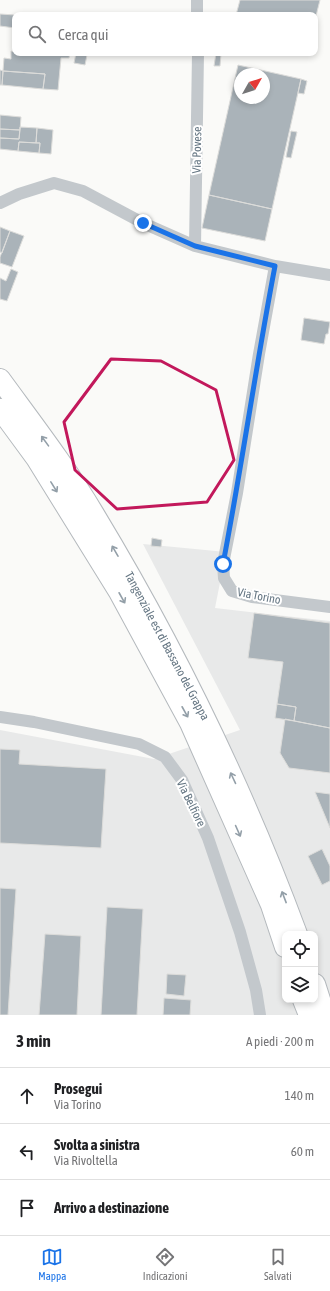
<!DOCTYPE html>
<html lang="it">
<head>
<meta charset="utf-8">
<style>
	:root { --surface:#fff; --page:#f2f2f2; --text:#202124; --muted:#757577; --line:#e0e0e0; --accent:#1a73e8 }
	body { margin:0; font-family:"Asap Condensed",sans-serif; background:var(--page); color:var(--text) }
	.controls { position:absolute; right:12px; bottom:12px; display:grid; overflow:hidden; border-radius:8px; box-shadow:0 2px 6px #0003 }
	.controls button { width:36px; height:36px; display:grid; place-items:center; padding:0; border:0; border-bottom:1px solid var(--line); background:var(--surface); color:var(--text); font:20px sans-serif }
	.compass { position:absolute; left:234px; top:68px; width:36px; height:36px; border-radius:50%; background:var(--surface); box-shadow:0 2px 6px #0003; rotate:51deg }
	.stop { position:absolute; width:12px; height:12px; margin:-9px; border:3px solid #1a73e8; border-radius:50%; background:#fff }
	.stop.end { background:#1a73e8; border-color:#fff; box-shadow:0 1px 4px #0008 }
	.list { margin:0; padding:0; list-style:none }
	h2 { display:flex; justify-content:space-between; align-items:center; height:52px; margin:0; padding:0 16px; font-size:17px }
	h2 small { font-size:13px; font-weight:400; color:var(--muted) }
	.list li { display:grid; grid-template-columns:26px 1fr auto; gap:12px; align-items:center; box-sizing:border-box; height:56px; padding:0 16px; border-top:1px solid var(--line) }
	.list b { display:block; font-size:15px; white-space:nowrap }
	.list p { margin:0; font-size:13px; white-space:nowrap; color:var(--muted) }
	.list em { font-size:13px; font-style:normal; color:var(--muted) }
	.icon { flex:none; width:22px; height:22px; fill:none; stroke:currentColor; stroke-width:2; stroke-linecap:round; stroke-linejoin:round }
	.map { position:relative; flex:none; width:330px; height:1015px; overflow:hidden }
	.search { position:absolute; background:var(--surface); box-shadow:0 2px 6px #0003; left:12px; right:12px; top:12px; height:44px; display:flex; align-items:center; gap:10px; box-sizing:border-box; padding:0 14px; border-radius:8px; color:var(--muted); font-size:15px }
	.sheet { height:220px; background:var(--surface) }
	nav { display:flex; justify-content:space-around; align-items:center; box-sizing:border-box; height:56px; border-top:1px solid var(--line); background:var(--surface); font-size:11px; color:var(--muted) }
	nav a { display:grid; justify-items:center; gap:2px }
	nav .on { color:var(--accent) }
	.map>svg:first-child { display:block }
	.built { fill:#e8e9e9; fill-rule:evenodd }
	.building { fill:#aab3b9; stroke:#dcdcda; fill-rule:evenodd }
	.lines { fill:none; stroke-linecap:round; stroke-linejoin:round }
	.trunk-casing { stroke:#b4b9bd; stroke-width:22 }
	.minor { stroke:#c3c8cc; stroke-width:12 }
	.trunk { stroke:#fff; stroke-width:20 }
	.oneway { stroke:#939fa8 }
	.route { stroke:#1a73e8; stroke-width:5 }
	.marked { fill:none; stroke:#c2185b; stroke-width:3; stroke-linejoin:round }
	.labels { text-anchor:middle; stroke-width:4; stroke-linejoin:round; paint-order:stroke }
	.street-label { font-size:12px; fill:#657683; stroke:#fff }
</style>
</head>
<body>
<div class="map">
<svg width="330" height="1015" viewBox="0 0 330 1015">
	<rect width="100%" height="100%" fill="#fafaf8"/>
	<path class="built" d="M143,544L226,552L215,608L330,621V1015H0V730L154,759L240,730ZM285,934H315V1000H285Z"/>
	<path class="building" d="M240,0H320L315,20V15H236Z
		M0,14L15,15V28L0,26Z
		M11,51L15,52V53H70L69,58H61L58,90L43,89L45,74L3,71L4,58L11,59Z
		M76,53L87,55L85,65L74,63Z
		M216,53L221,54L220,66H214Z
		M238,65L301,79L272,209L209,195ZM240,74H264V98H240Z
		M0,70L3,71L2,85H0Z
		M3,71L45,74L43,89L2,85Z
		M301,79L307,81L304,94L298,93Z
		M0,115L21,117L20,130L0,129Z
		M20,127L37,128L36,143L19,142L18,151L0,149V138L19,139Z
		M37,128L53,130L51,154L39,153L40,143H36Z
		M0,129L20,130L19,139L0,138Z
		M291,131L297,132L291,158L286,157Z
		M19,142L40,143L39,153L18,151Z
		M209,195L272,209L265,241L202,228Z
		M0,227L10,231L2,253L0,252Z
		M10,231L24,236L12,267L0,263V257Z
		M11,269L18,272L7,301L0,299V278L6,281Z
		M304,318L330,322L328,334H326L324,344L301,340Z
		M152,538L162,540L161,547L151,546Z
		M254,613L330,623V728L294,721L296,707L277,704L283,662L248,658Z
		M277,704L296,707L294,721L275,718Z
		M285,719L330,728V773L289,768L280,753Z
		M0,749L20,750L19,764L106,769L101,848L0,843Z
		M315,792L330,794V828Z
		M322,849L330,866V881L322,885L308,856Z
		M0,888L16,889L8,1015H0Z
		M107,907L143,909L137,1015H101Z
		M45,934L81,936L77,1015H39Z
		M167,974L186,975L184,996L166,994Z
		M164,998L191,1000L190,1015H163Z"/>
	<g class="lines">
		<defs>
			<path id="trunk" d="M0,379C32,423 66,467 94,514C175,648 243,788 297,934
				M0,409L36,458L119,592L190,723L271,905L285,947
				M315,984L325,1015
				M303,1000L309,1015"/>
		</defs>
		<use href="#trunk" class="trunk-casing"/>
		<path class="minor" d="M197,0V15
			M0,203L19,194L54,183L83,191L143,223L195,246L275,266L330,275
			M195,246L198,53
			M275,266L259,354L237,493L223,564L224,578L232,591L252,597L330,607
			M0,717L34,722L139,744L165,757L182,780L208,838L240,932L256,990L260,1015"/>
		<use href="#trunk" class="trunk"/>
	</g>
	<defs><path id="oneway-shaft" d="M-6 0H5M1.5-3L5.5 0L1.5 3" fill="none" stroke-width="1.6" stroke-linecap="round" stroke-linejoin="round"/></defs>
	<g class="oneway">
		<use href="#oneway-shaft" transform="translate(45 441) rotate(-126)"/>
		<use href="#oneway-shaft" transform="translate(54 487) rotate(58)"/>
		<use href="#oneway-shaft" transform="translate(115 551) rotate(-120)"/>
		<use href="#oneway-shaft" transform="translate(122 598) rotate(61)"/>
		<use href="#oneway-shaft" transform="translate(185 712) rotate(61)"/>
		<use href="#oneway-shaft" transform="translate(233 778) rotate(-115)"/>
		<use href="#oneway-shaft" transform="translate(238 831) rotate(66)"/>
		<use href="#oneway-shaft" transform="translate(284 897) rotate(-111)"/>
	</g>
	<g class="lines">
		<path class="route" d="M143,223L195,246L275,266C256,365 242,465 223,564"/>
	</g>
	<path class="marked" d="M111,359L161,361L216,390L234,460L207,502L117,509L75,470L64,422Z"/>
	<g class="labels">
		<g class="street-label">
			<text transform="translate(197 150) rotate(-89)" y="4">Via Povese</text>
			<text transform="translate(259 596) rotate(11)" y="4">Via Torino</text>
			<text transform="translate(167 646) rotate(62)" y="4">Tangenziale est di Bassano del Grappa</text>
			<text transform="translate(191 803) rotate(64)" y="4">Via Belfiore</text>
		</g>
	</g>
</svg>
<div class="controls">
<button><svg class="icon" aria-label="locate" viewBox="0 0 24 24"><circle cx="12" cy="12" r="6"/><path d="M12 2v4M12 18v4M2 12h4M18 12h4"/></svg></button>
<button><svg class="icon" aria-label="layers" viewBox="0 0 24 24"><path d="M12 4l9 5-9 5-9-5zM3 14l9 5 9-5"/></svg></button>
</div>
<svg class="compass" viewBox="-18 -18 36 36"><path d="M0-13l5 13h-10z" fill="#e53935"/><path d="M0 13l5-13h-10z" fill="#757577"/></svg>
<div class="stop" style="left:223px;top:564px"></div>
<div class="stop end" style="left:143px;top:223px"></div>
<div class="search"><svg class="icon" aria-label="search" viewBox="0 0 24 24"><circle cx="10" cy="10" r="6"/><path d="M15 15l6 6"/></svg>Cerca qui</div>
</div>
<section class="sheet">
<h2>3 min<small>A piedi · 200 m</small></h2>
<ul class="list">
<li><svg class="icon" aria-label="ahead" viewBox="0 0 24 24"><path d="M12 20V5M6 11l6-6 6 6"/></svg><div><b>Prosegui</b><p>Via Torino</p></div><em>140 m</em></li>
<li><svg class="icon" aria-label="left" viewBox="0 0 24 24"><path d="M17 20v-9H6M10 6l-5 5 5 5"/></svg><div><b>Svolta a sinistra</b><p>Via Rivoltella</p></div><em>60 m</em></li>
<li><svg class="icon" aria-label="arrive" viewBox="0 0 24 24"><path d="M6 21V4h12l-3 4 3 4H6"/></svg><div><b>Arrivo a destinazione</b></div></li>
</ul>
</section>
<nav>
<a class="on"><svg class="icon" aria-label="map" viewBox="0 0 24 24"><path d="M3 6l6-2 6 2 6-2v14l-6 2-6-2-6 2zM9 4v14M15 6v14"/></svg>Mappa</a>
<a><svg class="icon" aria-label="directions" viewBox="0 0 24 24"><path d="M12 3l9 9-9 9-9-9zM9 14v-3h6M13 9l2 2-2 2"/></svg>Indicazioni</a>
<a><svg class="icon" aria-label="saved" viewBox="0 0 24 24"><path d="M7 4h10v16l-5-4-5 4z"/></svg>Salvati</a>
</nav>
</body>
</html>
